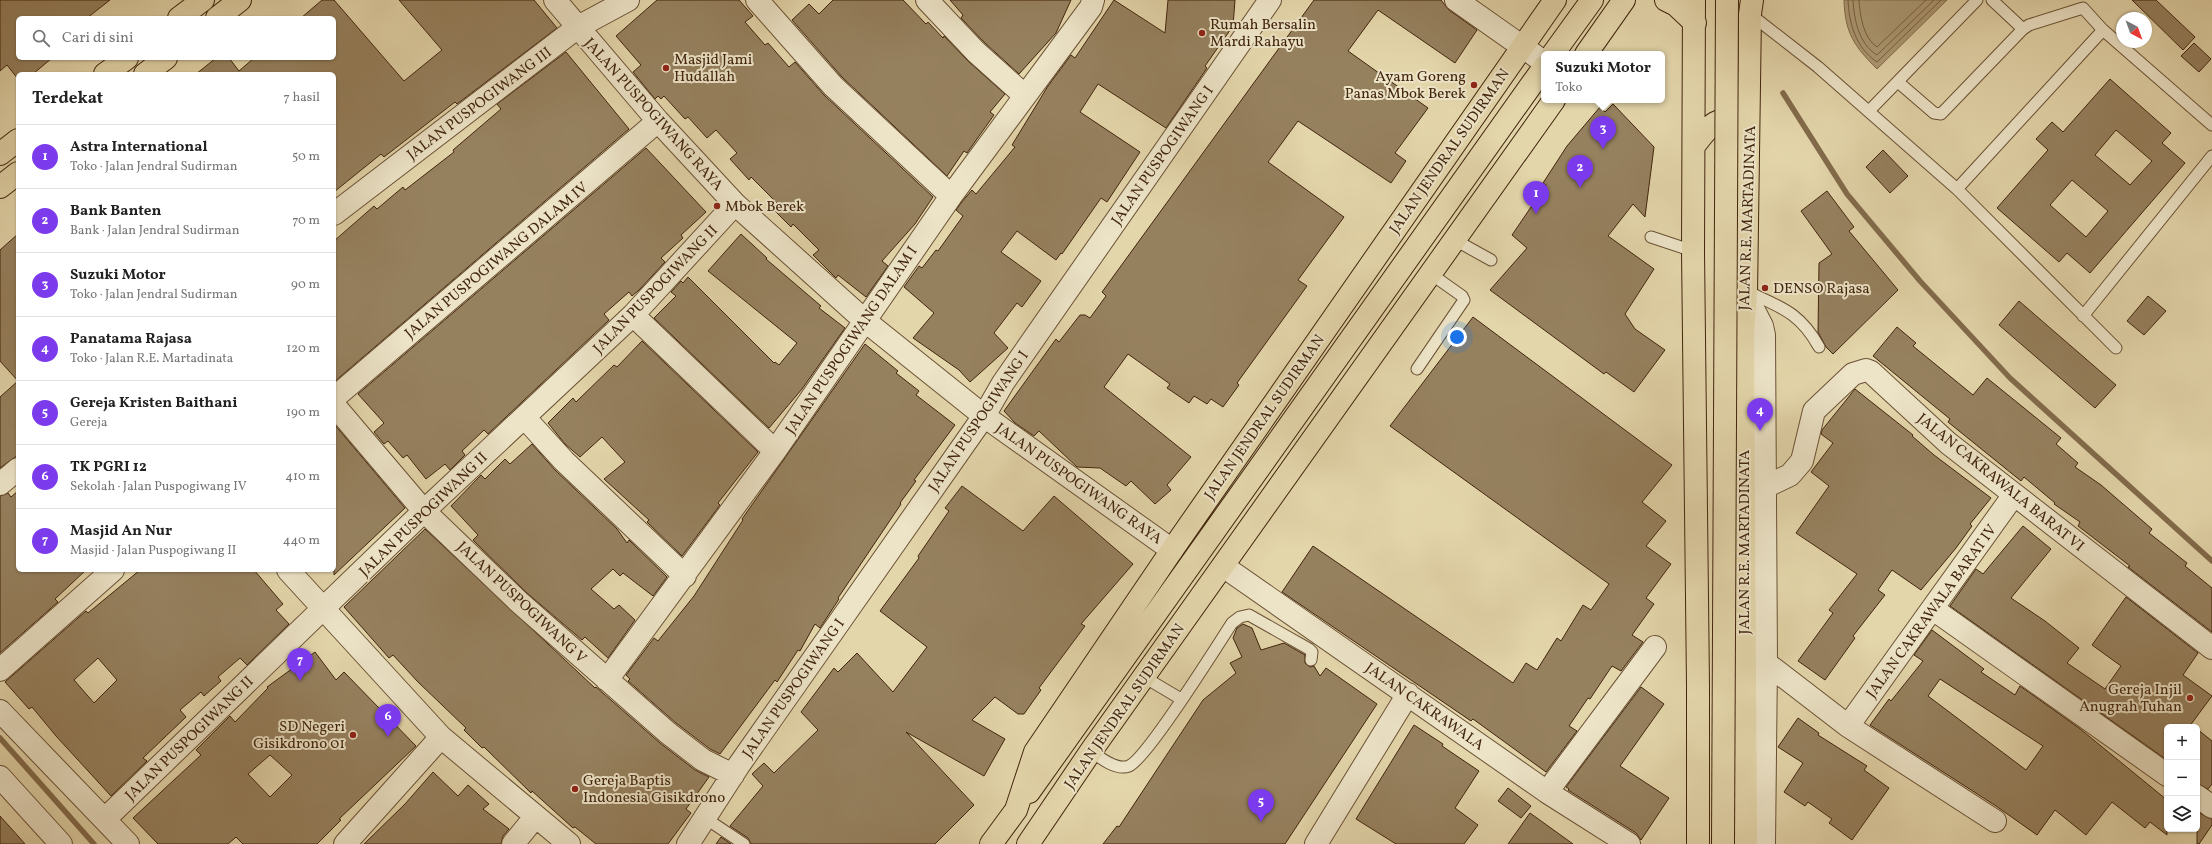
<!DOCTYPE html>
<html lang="id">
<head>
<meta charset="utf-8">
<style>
	:root { --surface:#fff; --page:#f6f6f6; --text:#222; --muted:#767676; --line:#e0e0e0; --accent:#7c3aed }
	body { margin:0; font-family:Vollkorn,serif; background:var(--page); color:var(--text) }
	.controls { position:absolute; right:12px; bottom:12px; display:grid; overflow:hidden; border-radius:6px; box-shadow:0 1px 3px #0004 }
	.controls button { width:36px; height:36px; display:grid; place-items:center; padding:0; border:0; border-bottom:1px solid var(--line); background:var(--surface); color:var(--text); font:20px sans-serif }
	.compass { position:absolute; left:2116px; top:12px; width:36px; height:36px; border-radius:50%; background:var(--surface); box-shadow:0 1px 3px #0004; rotate:139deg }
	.you { position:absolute; left:1457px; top:337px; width:14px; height:14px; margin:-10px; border:3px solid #fff; border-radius:50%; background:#1a73e8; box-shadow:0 0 0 6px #1a73e833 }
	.badge { display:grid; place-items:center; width:26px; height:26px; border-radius:50%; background:var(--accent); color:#fff; font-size:13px; font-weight:700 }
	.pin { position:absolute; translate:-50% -33px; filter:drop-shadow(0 1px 2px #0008) }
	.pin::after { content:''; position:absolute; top:21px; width:14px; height:12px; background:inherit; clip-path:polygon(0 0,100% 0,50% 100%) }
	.popup { position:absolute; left:1541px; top:51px; width:124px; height:52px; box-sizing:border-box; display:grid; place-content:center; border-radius:6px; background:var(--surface); filter:drop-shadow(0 1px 3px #0005); font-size:13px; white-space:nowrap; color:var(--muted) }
	.popup b { font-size:15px; color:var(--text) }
	.popup::after { content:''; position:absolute; left:50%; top:100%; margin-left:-8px; border:8px solid transparent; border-top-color:var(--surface) }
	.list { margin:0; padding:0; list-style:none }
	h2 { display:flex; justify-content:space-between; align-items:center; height:52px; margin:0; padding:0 16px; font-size:17px }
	h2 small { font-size:13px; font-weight:400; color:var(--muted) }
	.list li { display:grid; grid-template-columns:26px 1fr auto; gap:12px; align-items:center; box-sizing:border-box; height:64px; padding:0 16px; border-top:1px solid var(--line) }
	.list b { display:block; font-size:15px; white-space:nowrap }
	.list p { margin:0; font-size:13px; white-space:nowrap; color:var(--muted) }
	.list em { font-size:13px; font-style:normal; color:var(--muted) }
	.icon { flex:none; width:22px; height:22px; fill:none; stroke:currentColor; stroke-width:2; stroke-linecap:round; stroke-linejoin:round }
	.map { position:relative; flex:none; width:2212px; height:844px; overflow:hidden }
	.search { position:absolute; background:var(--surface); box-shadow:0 1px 3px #0004; left:16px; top:16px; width:320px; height:44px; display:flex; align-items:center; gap:10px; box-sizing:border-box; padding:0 14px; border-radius:6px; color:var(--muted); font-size:15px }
	.panel { position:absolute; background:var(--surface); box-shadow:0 1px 3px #0004; left:16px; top:72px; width:320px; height:500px; border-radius:6px }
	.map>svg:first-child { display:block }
	.water { fill:#ad9a75; stroke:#826b4b }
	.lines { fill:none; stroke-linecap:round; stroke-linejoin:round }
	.shore { stroke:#776041; stroke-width:1 }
	.stream { stroke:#826b4b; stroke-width:5.5 }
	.building { fill:#96815f; stroke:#41250d; fill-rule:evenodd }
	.service-casing { stroke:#6a5134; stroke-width:13 }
	.minor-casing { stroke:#6a5134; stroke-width:24 }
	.trunk-casing { stroke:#41250d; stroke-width:24 }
	.service { stroke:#ede4c8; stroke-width:11 }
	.minor { stroke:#ede4c8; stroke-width:22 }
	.trunk { stroke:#e4d6ab; stroke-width:22 }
	.trunk-bridge-casing { stroke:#41250d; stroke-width:24; stroke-linecap:butt }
	.trunk-bridge { stroke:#e4d6ab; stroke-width:22 }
	.poi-dot { fill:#8f2418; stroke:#ede4c8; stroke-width:1.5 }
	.labels { text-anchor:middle; stroke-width:4; stroke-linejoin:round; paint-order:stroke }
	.poi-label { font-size:15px; fill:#41250d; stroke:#ede4c8; text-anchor:start }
	.street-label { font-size:15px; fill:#41250d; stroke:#ede4c8 }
</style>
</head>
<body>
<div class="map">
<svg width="2212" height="844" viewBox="0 0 2212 844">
	<rect width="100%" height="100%" fill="#e4d6ab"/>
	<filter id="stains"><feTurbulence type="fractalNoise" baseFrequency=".005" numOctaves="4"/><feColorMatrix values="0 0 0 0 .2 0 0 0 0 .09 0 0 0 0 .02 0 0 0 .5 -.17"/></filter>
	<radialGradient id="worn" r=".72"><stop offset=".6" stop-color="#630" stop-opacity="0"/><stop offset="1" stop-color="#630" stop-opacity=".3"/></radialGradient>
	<path class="water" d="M1844,0H1947L1877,69C1854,46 1845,33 1844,0Z"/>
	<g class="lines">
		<path class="shore" d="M1848,0C1849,24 1856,48 1877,62L1941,0
			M1853,0C1854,20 1859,44 1877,55L1934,0
			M1859,0C1860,15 1863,38 1877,47L1926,0"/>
		<path class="stream" d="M1783,93L1847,194L1920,281L2010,378L2212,561
			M0,738L94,844"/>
	</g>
	<path class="building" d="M0,0H110L87,18H18V58H52L33,74H18V79L7,65L0,71Z
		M322,0H334L404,81L442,50L399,0H534L557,28L457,104L455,102L384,157L381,154L334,192V74H196L216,58H229L239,71L254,58H334V18H301Z
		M657,0H739L753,16L745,22L765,45L768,43L789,67L795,62L824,95L933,197L915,224L882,261L888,266L866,297L838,275L836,278L813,255L819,250L793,224L791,227L772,208L777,203L751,177L749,180L730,159L737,153L716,130L707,138L688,117L685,119L664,96L661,99L658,96L655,99L633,72L641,65L616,36Z
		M833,0H903L926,24L928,22L943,38L944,36L968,61L1005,94L990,112L994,115L967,153L964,151L947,176L842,77L792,20L809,4L819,14Z
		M950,0H1071L1056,33L1019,74L985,43L961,18L963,15Z
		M1114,0L1165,33L1168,0H1235L1233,26L1205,66L1207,68L1166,128L1098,84L1080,112L1140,152L1107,202L1101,198L1062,254L1061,253L1056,260L1017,231L1001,252L1041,281L1022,307L1017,303L994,333L1008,348L970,382L959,370L913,338L934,313L904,287L919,266L922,268L936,250L938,251L963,216L956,210L961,203L972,190L976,194L1015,147L1012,145L1048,86L1071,55L1075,58Z
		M1314,0H1441L1449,10L1477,30L1455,63L1378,10L1348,51L1428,108L1395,153L1406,161L1391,183L1298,121L1268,162L1344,217L1298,280L1307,286L1237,383L1239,385L1223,407L1211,399L1207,404L1194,396L1189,403L1167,388L1170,384L1128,354L1104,387L1191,457L1167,485L1171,490L1155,504L1131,481L1126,486L1100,468L1077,467L1039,431L1034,436L1015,423L1004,411L1056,339L1059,342L1080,315H1085L1090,318L1106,296L1102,292Z
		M2132,0H2156L2195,37L2183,50Z
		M2194,43L2211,59L2199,72L2181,56Z
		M566,52L629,129L334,382V241L374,206L377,209L403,187L405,190L454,152L453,150L501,109L497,104Z
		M2110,79L2171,133L2162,143L2185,163L2090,273L2067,253L2059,262L1997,208L2048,150L2036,139L2052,122L2063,132ZM2116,130L2152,161L2130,185L2095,155ZM2072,180L2108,211L2086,237L2050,205Z
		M1613,104L1654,147L1645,217L1633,204L1608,236L1654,269L1625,314L1635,329L1665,350L1634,392L1606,372L1604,374L1490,290L1527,248L1512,235L1546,185L1543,183L1567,146L1600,107L1605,112Z
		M646,148L706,212L681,235L683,238L661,258L665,262L639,290L632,296L629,292L604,314L609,320L488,434L484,430L462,451L465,455L450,470L445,464L426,479L407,455L403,458L388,441L384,444L374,432L384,423L358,394Z
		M1883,150L1908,176L1890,193L1866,167Z
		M1827,191L1854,227L1849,231L1898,290L1833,354L1826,347L1818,332L1819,263L1832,254L1801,211Z
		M18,234V455L0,468V397L18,381L0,361V250Z
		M741,234L767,258L766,259L821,306L819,308L845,328L802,389L769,428L654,318L676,296L671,292L681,281L683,283L688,277L774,363L775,362L779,365L797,343L708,271Z
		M2148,296L2166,311L2144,335L2127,321Z
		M2019,301L2116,385L2095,408L1999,325Z
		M1473,317L1672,465L1642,502L1666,521L1646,546L1671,564L1646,598L1654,604L1632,635L1643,642L1621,671L1612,666L1590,699L1588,698L1569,726L1577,731L1546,772L1473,719L1471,721L1282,592L1313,546L1513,683L1526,663L1537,670L1557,638L1561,641L1583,605L1591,610L1609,584L1390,426Z
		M1897,327L1916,343L1913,346L1973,395L1987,378L2061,438L2056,444L2078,463L2075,467L2101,485L2152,529L2149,533L2187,563L2185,566L2212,588V632L2128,567L2130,566L2078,526L2080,522L2054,504L2055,503L2024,477L2021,481L1948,422L1950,419L1873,356Z
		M642,341L758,452L718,503L720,505L682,556L647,522L649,520L604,479L625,462L602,437L580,457L565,444L548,423L573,398L576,402L614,365L617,367Z
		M865,344L898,371L896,373L919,391L916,395L955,425L914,480L916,481L900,503L901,504L838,598L839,599L820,628L815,624L800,651L798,650L777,682L775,680L720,754L710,749L676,723L628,681L630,679L626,675L654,638L658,641L694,596L743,520L742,519Z
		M1855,389L1913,435L1912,436L1934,455L1991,498L1970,524L1972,526L1956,548L1921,590L1892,570L1878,590L1885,595L1853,636L1855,638L1825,680L1798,661L1833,613L1829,610L1857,574L1796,533L1829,486L1811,472L1833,443L1821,434L1822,430Z
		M334,424L405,508L334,575Z
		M532,444L555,470L617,529L627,543L629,540L667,577L653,596L623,573L620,576L613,569L591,589L614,609L619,605L635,620L608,658L585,637L582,640L527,593L473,540L478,535L451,506L481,475L485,479L505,459L510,464Z
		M962,486L1023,531L1054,496L1133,564L1081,624L1085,626L1039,688L1041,690L1024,714H1018L995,697L972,720L1005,739L984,776L906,732L974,805L935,844H751L748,838L730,826L763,786L752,774L764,763L774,773L818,730L801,712L834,668L838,672L857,653L893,692L927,647L880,611L919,558L918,556L949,511L945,508Z
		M18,491V570H86L55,599L58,602L0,653V496L8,493L11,497Z
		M2023,526L2051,549L2011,598L2045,621L2079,648L2067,663L2105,689L2121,666L2092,645L2126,597L2198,653L2183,675L2212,696L2189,727H2167V760L1950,606L1976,569L1983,574Z
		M425,529L595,688L596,687L660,743L695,770L709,777L686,809L691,813L668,844H596L575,827L573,828L532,791L531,793L484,747L482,748L464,730L466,728L418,682L393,655L389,658L344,607Z
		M140,570H254L283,604L276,610L289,624L247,665L240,658L218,677L221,681L204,696L201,692L180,710L186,717L143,758L147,761L111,796L56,736L32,707L29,709L5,682L86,611L88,613ZM98,658L117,680L94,703L74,680Z
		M1243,624L1252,628L1261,650L1284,643L1305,655V663L1310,667L1314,666L1320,676L1326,668L1377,704L1285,844H1103L1117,826L1119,827L1203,700L1236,673L1230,663L1242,657L1233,638L1237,628Z
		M1932,630L1984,669L1981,672L2015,695L2020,686L2079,728L2167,800V835L2150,822L2145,828L2112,802L2086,835L2055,810L2037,835L1996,806L1870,725L1889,699L1891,701L1923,661L1914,655ZM1940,679L2043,746L2026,770L1928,696Z
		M315,652L336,680L344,672L416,746L339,819L341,820L317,844H243L236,837L228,844H158L133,818L201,755L196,750L230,716L235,722L268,688L267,687ZM270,755L292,775L270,797L248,774Z
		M1641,687L1664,704L1620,766L1669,798L1641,840L1636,833L1568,790L1569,789L1566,787Z
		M1798,718L1819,733L1818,735L1867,766L1864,770L1889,788L1852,840L1829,823L1832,819L1808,802L1805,806L1784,792L1803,763L1778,747Z
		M1414,725L1443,744L1442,746L1479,771L1455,808L1478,825L1464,844H1396L1356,819Z
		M2197,729L2212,741V784L2208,789L2197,784Z
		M433,772L458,796L468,785L489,804L483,809L509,829L503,836L501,844H364L405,804Z
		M1508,788L1531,806L1521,818L1498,801Z
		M2197,812L2212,819V825L2199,844H2197Z
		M1530,813L1573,844H1508Z
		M0,816L18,836L25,844H0Z
		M721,837L731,844H716Z"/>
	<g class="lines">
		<defs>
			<path id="service" d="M1992,0L2023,29L2029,25L2083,8L2103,30L2212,125
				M1750,14L1818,67L1957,189L2116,348
				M1898,82L1934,113L1941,114L2023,29
				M1869,111L1977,0
				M1957,189L2103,30
				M1651,237L1693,251
				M1455,240L1491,260
				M1746,291C1780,307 1800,312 1819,347
				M2083,316L2212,156
				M1417,369L1464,300L1462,296L1431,274
				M1144,677L1181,699
				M1091,751C1100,758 1117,771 1129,766C1147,758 1217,646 1232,623L1240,617L1249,615L1309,649L1312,652L1311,660
				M705,818L744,844"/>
			<path id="minor" d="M555,0L658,121L735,204L864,320L984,416L1172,550
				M757,0L833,86L951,196
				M927,0L976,52L1024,95
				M1456,0L1544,62
				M334,214L578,27L628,0
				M1746,295L1762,326L1764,335L1766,663L1764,844
				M633,315L775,451
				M334,398L658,121
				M334,405L424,511L519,602L668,733L703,760L733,775
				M525,418L564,461L685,576
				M0,484L18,469
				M1765,487L1790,475L1802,461L1814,411L1853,374L1866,370L1871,372L1948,443L2212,648
				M1223,566L1547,792L1629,844
				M288,570L441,737L569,844
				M1933,609L2167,775
				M1766,663L1848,726L1995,821
				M0,670L113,570
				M607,680L775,451L951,196L1091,7L1093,0
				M0,711L128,844
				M1848,726L2013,496
				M0,777L61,844
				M1547,792L1655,647
				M2197,796L2212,807
				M105,819L424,511L633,315L735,204
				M345,844L441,737
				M513,844L535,817
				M688,844L739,765L984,416L1003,383L1270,0
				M1316,844L1408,694"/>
			<path id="trunk" d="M1666,0L1676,5L1695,23
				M1694,0L1693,251L1698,685V844
				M179,18L203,0
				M217,18L240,0
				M1553,54L1592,0
				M1586,54L1624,0
				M105,74L127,58
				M145,74L166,58
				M1694,146C1708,127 1720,110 1744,127
				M0,154L18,140
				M0,187L18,173
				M1029,792L1544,67
				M991,844L1016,810L1035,752L1172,550L1555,0
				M1028,844L1091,751L1554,100
				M1746,844L1743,330L1746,295L1750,14L1752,0"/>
		</defs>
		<use href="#service" class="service-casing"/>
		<use href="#minor" class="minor-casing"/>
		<use href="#trunk" class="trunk-casing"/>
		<use href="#service" class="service"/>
		<use href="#minor" class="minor"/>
		<use href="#trunk" class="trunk"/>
		<defs>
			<path id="trunk-bridge" d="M1723,844L1727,0"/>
		</defs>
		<use href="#trunk-bridge" class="trunk-bridge-casing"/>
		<use href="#trunk-bridge" class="trunk-bridge"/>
	</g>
	<g class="poi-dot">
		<circle cx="1202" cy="33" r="4"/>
		<circle cx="666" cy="68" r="4"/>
		<circle cx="1474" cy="85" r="4"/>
		<circle cx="717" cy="206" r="4"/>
		<circle cx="1765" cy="288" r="4"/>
		<circle cx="2190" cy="698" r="4"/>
		<circle cx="353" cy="735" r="4"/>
		<circle cx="575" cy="789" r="4"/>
	</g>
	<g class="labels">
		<g class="poi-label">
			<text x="1210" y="29">Rumah Bersalin<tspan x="1210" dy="17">Mardi Rahayu</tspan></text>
			<text x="674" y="64">Masjid Jami<tspan x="674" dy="17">Hudallah</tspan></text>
			<text x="1466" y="81" text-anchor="end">Ayam Goreng<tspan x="1466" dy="17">Panas Mbok Berek</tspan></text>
			<text x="725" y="211">Mbok Berek</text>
			<text x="1773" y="293">DENSO Rajasa</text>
			<text x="2182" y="694" text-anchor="end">Gereja Injil<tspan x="2182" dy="17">Anugrah Tuhan</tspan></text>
			<text x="345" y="731" text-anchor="end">SD Negeri<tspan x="345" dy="17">Gisikdrono 01</tspan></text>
			<text x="583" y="785">Gereja Baptis<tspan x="583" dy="17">Indonesia Gisikdrono</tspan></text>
		</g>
		<g class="street-label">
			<text transform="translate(479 103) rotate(-37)" y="5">JALAN PUSPOGIWANG III</text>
			<text transform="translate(654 114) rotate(48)" y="5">JALAN PUSPOGIWANG RAYA</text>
			<text transform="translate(1449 151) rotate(-55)" y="5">JALAN JENDRAL SUDIRMAN</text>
			<text transform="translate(1162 155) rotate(-55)" y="5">JALAN PUSPOGIWANG I</text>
			<text transform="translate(1747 218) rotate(-88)" y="5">JALAN R.E. MARTADINATA</text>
			<text transform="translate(496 260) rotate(-40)" y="5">JALAN PUSPOGIWANG DALAM IV</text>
			<text transform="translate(655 289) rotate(-46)" y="5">JALAN PUSPOGIWANG II</text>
			<text transform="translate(851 340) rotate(-56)" y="5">JALAN PUSPOGIWANG DALAM I</text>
			<text transform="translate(1264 417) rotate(-55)" y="5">JALAN JENDRAL SUDIRMAN</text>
			<text transform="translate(978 421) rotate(-56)" y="5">JALAN PUSPOGIWANG I</text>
			<text transform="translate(2001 482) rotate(39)" y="5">JALAN CAKRAWALA BARAT VI</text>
			<text transform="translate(1079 483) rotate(35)" y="5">JALAN PUSPOGIWANG RAYA</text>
			<text transform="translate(423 514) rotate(-44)" y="5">JALAN PUSPOGIWANG II</text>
			<text transform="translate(1744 542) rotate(-90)" y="5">JALAN R.E. MARTADINATA</text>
			<text transform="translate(522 602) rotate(43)" y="5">JALAN PUSPOGIWANG V</text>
			<text transform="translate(1931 611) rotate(-54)" y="5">JALAN CAKRAWALA BARAT IV</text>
			<text transform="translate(793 688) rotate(-55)" y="5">JALAN PUSPOGIWANG I</text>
			<text transform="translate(1124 706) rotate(-55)" y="5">JALAN JENDRAL SUDIRMAN</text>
			<text transform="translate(1425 706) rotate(35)" y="5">JALAN CAKRAWALA</text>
			<text transform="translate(189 738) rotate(-44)" y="5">JALAN PUSPOGIWANG II</text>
		</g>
	</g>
	<rect width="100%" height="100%" filter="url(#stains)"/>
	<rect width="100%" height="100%" fill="url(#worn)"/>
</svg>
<div class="controls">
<button>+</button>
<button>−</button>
<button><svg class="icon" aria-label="layers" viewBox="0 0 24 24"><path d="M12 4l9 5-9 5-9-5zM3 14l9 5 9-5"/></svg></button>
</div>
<svg class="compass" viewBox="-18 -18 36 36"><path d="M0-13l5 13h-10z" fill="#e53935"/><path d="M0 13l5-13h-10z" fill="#767676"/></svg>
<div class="you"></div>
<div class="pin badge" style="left:1536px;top:214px">1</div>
<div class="pin badge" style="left:1580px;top:188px">2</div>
<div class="pin badge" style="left:1603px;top:149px">3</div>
<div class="popup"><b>Suzuki Motor</b>Toko</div>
<div class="pin badge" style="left:1760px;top:431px">4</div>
<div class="pin badge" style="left:1261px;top:822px">5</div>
<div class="pin badge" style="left:388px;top:737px">6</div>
<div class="pin badge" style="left:300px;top:681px">7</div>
<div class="search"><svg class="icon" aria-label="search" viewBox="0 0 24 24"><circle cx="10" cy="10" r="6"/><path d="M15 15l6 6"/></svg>Cari di sini</div>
<section class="panel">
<h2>Terdekat<small>7 hasil</small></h2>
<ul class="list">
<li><span class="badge">1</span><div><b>Astra International</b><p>Toko · Jalan Jendral Sudirman</p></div><em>50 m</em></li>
<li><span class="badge">2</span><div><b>Bank Banten</b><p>Bank · Jalan Jendral Sudirman</p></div><em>70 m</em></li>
<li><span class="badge">3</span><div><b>Suzuki Motor</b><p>Toko · Jalan Jendral Sudirman</p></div><em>90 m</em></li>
<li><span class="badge">4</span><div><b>Panatama Rajasa</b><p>Toko · Jalan R.E. Martadinata</p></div><em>120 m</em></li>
<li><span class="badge">5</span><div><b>Gereja Kristen Baithani</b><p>Gereja</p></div><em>190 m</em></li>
<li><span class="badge">6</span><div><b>TK PGRI 12</b><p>Sekolah · Jalan Puspogiwang IV</p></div><em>410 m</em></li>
<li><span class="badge">7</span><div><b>Masjid An Nur</b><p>Masjid · Jalan Puspogiwang II</p></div><em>440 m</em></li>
</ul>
</section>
</div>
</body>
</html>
